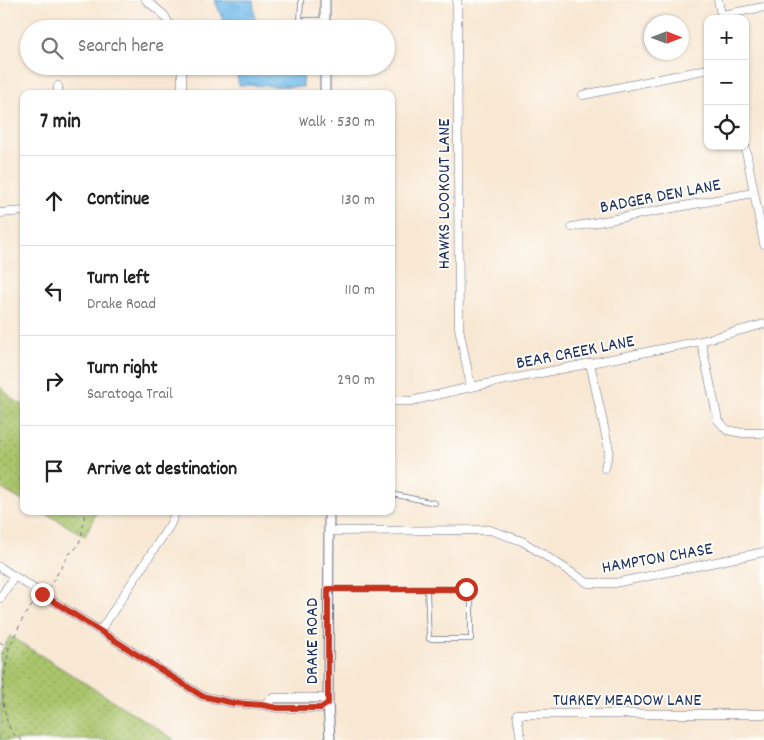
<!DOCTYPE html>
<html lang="en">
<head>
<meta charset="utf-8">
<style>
	:root { --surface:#fff; --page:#f2f2f2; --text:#222; --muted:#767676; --line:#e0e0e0 }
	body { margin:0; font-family:Dekko,sans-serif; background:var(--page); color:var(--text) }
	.controls { position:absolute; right:15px; top:15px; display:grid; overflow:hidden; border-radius:10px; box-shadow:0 1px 4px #0004 }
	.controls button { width:45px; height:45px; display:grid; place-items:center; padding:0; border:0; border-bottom:1px solid var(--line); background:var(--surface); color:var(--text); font:25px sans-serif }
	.compass { position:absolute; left:644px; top:15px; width:45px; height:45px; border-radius:50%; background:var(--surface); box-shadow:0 1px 4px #0004; rotate:90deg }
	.stop { position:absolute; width:15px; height:15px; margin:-11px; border:4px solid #c8321e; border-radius:50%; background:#fff }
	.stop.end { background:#c8321e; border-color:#fff; box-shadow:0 1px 5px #0008 }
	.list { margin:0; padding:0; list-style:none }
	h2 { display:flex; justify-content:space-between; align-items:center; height:65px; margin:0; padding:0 20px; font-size:21px }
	h2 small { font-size:16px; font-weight:400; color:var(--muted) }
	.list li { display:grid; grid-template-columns:32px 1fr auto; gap:15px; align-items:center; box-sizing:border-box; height:90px; padding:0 20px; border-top:1px solid var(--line) }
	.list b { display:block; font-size:19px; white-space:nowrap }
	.list p { margin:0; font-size:16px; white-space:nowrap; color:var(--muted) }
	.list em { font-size:16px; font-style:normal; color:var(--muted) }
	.icon { flex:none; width:28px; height:28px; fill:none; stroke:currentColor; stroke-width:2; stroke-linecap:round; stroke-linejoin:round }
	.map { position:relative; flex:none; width:764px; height:740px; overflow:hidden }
	.search { position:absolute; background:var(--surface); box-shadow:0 1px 4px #0004; left:20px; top:20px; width:375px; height:55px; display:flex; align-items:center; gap:12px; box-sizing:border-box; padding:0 18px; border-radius:28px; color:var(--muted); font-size:19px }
	.panel { position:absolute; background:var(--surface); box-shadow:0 1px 4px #0004; left:20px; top:90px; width:375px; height:425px; border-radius:10px }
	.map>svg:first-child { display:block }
	.park { fill:url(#park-dots); stroke:#627a64 }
	.water { fill:url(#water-ripples); stroke:#4675a4 }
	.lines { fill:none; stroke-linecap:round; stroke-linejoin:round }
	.service-casing { stroke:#686f87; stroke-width:5.5 }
	.minor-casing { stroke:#686f87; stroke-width:9 }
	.tertiary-casing { stroke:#686f87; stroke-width:11 }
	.path { stroke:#686f87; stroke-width:1; stroke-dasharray:4 4; stroke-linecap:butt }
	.service { stroke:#fff; stroke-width:4 }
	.minor { stroke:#fff; stroke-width:8 }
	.tertiary { stroke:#fff; stroke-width:9 }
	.route { stroke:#c8321e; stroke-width:6 }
	.labels { text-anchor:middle; stroke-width:4; stroke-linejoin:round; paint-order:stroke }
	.street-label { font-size:18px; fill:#1b2f5e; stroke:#fdfcf7 }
</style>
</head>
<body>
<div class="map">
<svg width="764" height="740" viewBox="0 0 764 740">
	<defs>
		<pattern id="park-dots" width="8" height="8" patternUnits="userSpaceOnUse" patternTransform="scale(1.25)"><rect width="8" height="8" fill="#a9c46a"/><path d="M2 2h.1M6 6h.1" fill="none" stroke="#89a05a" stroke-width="1.8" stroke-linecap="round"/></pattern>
		<pattern id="water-ripples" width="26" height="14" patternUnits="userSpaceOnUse" patternTransform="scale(1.25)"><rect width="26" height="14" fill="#72bbeb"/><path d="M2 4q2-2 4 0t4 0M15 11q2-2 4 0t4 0" fill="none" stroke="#5d98c2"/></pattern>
	</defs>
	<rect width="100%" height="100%" fill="#fdfcf7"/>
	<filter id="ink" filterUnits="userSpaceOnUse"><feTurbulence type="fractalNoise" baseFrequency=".02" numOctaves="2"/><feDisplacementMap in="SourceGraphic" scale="10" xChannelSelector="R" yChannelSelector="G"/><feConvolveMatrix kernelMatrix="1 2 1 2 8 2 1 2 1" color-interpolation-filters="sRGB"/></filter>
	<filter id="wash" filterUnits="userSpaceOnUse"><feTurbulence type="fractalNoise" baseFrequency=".0096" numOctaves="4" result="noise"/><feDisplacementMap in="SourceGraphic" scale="20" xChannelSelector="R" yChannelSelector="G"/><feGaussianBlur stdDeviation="1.12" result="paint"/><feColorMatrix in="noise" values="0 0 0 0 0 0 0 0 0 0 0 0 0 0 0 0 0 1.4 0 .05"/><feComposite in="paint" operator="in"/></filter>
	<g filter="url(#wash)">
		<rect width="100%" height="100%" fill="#f8e7d2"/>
		<path class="park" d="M0,387L16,402L24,405V502L0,488Z
			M41,511H97L85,536Z
			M10,636L174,739L173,740H0V655Z"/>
		<path class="water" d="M215,0H253L256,29H226Z
			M235,66H304L303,87L239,85Z"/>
	</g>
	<g filter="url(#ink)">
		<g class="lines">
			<defs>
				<path id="service" d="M301,0L300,20H325
					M300,29V20
					M391,494L435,503
					M330,589H466L471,592V639H429L427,589"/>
				<path id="minor" d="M146,0L164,15L172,29
					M457,0L459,328L471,387
					M718,0L722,19
					M722,15L764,7
					M182,66V94
					M58,86V94
					M583,95L708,69
					M745,146L764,244
					M0,213L24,211
					M572,227L753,193
					M701,341L718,420L727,430L742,433H764
					M590,363L609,450L605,468
					M391,401H411L471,387L701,341L764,324
					M329,531L490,530L522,541L588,583H615L764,552
					M0,567L202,696L233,703L262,705L277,708H321L328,703L321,698H273L262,705
					M0,598L14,577
					M100,631L170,525L176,511
					M521,740L517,714H764"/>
				<path id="tertiary" d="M325,0V29
					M325,94V66
					M329,511L328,703L330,740"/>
			</defs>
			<use href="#service" class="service-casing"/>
			<use href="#minor" class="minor-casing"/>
			<use href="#tertiary" class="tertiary-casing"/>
			<path class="path" d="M48,589L70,553C83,547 83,524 85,511
				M0,642L8,648
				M22,740L12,733L7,721L3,702V684L9,648L24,616L36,600"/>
			<use href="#service" class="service"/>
			<use href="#minor" class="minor"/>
			<use href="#tertiary" class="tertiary"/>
		</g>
	</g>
	<g class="lines" filter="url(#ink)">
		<path class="route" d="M42,594L202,696L233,703L262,705L277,708H321L328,703V589H466"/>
	</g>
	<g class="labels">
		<g class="street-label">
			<text transform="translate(443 194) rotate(-90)" y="6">HAWKS LOOKOUT LANE</text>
			<text transform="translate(660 195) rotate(-11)" y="6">BADGER DEN LANE</text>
			<text transform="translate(575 351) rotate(-11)" y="6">BEAR CREEK LANE</text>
			<text transform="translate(657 557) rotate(-10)" y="6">HAMPTON CHASE</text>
			<text transform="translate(311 641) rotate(-90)" y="6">DRAKE ROAD</text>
			<text x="627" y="705">TURKEY MEADOW LANE</text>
		</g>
	</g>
</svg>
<div class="controls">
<button>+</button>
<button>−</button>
<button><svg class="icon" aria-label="locate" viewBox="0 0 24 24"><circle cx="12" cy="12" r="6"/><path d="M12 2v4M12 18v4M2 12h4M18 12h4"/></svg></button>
</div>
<svg class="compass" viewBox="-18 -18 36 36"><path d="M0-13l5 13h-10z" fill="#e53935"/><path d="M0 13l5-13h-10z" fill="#767676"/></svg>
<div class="stop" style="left:466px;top:589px"></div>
<div class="stop end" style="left:42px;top:594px"></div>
<div class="search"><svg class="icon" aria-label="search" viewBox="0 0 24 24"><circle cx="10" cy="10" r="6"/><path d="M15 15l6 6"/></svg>Search here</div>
<section class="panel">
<h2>7 min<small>Walk · 530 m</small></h2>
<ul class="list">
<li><svg class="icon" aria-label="ahead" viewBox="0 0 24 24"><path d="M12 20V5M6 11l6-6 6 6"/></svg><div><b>Continue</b></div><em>130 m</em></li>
<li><svg class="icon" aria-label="left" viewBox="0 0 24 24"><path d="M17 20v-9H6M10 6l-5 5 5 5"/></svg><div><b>Turn left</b><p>Drake Road</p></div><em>110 m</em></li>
<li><svg class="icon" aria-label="right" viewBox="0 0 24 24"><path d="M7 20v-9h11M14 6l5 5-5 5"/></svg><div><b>Turn right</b><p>Saratoga Trail</p></div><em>290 m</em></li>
<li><svg class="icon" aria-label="arrive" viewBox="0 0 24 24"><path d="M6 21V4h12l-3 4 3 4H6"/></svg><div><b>Arrive at destination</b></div></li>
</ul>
</section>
</div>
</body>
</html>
